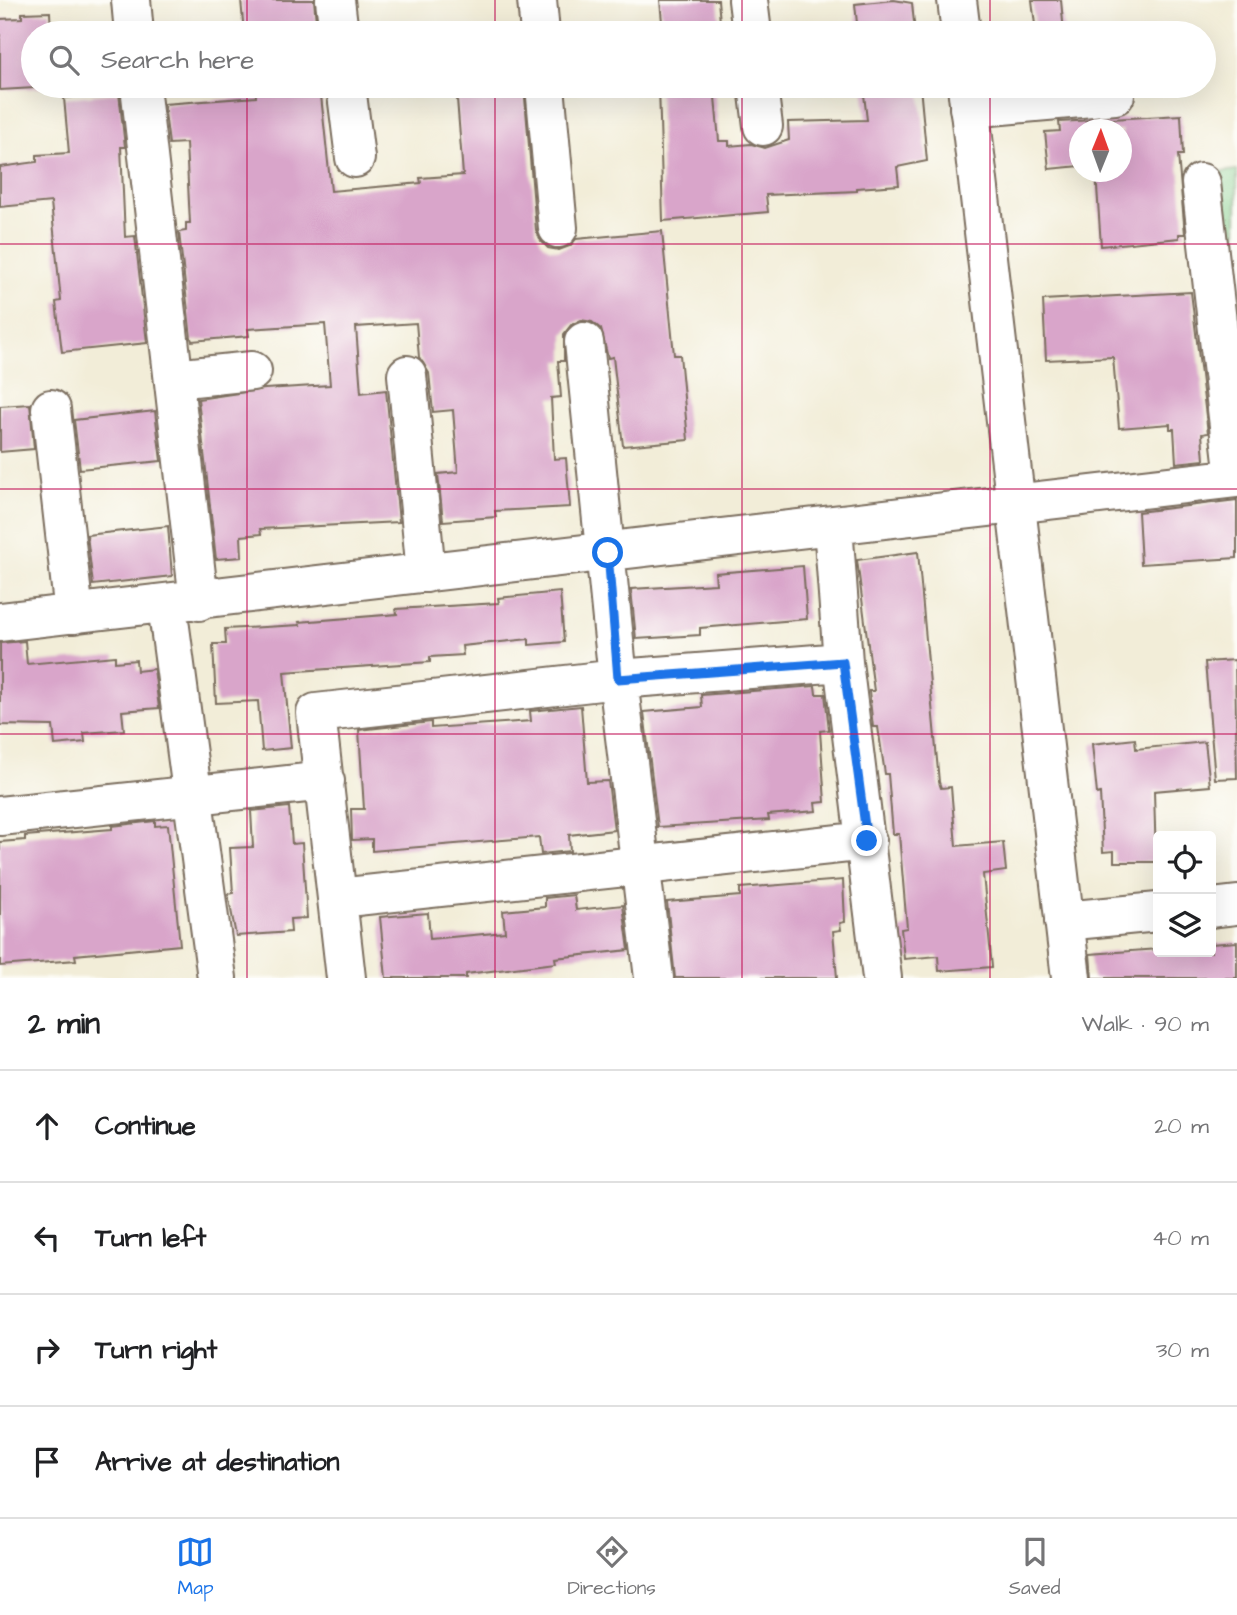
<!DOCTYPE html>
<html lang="en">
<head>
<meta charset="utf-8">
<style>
	:root { --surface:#fff; --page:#f2f2f2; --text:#202124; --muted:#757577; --line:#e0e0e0; --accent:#1a73e8 }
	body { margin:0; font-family:"Architects Daughter",sans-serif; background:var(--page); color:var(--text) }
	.controls { position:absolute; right:21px; bottom:21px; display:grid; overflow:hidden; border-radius:7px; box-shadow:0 7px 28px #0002 }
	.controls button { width:63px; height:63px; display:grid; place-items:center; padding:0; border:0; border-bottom:2px solid var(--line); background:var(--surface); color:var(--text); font:35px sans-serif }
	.compass { position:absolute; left:1069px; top:119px; width:63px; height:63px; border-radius:50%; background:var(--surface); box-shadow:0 7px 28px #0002; rotate:1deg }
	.stop { position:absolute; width:21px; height:21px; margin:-16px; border:5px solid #1a73e8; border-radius:50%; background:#fff }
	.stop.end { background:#1a73e8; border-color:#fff; box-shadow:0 2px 7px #0008 }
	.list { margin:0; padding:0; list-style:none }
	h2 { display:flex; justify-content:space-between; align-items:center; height:91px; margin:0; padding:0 28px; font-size:30px }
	h2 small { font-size:23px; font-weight:400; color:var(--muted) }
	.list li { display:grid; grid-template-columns:46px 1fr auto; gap:21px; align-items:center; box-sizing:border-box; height:112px; padding:0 28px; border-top:2px solid var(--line) }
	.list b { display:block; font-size:26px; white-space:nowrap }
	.list em { font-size:23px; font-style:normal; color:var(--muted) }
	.icon { flex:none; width:38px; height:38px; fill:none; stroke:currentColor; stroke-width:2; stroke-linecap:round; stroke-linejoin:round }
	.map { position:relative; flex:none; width:1237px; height:978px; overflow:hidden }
	.search { position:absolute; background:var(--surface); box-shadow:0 7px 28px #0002; left:21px; right:21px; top:21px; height:77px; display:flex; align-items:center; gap:18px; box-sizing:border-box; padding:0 24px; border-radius:38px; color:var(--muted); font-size:26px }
	.sheet { height:539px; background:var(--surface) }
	nav { display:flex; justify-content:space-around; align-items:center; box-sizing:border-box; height:98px; border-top:2px solid var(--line); background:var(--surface); font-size:19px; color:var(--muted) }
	nav a { display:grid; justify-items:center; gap:4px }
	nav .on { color:var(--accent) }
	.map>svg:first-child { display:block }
	.green { fill:#83ce8c; stroke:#5f7c55; stroke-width:2 }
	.building { fill:#d9a5ca }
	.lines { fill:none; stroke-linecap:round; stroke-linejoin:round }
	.minor-casing { stroke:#7b6e5f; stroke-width:42 }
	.tertiary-casing { stroke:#7b6e5f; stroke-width:42 }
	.minor { stroke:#fff; stroke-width:38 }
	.tertiary { stroke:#fff; stroke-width:38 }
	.route { stroke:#1a73e8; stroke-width:9 }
	.grid { fill:none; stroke:#c2185b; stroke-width:2; stroke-opacity:0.55 }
</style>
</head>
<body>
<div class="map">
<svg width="1237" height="978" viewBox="0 0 1237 978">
	<rect width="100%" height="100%" fill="#fdfcf7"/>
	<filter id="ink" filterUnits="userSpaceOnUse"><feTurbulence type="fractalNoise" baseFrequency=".0143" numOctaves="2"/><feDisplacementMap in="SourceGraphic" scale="14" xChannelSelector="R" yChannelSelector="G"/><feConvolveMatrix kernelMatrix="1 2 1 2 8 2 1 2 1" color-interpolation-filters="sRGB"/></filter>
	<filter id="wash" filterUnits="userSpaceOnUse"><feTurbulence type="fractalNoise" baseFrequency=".00686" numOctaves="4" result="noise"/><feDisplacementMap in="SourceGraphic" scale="28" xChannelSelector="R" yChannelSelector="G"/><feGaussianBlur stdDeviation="1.57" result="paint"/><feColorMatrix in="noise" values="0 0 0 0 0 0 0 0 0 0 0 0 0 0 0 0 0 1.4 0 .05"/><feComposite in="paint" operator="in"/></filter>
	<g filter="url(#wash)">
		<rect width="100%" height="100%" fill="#f2edd8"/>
		<path class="green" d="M1237,170V365L1213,173Z"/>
		<g id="blocks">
			<path class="building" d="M241,0H314L317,33H244Z
				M660,0H718L721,33H663Z
				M894,0L912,3L915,33H858L855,4Z
				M1032,0H1061L1064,33H1036Z
				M50,12L51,33H33V86L53,87L0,90V19L22,18V13Z
				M255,86H320L331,191L421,183L420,178L463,175L456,86H524L536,230L541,241L548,248L559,250L570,246L576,239L662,231L674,355H680L688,440L623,446L613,357L608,358L601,329L592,322L581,320L571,325L564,334V361H558L561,397L551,398L554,459L566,458L570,507L495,511L496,517L443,521L438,474L458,472L453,410L433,412L429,373L419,357L416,323L356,327L361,393L386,390L399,522L260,529L261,534L241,536L242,557L216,559L198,399L265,389L330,385L325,324L248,329L249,336L192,341L191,338L179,232L186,231V223H190L186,143L169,144L164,104L256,97Z
				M659,86H714L719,141H729V146L751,144L765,148L789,140L788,122L867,120L863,86H920L927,161L897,167L899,185L857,188V191L766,195L768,212L663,221Z
				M119,93L125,147H121L125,237L135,236L147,343L62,352L56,302L61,301L51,202L0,207V167L37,162V155L69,153L64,98Z
				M1181,115L1183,155H1178L1185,234H1179V238L1101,246L1096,172H1122V130H1080V166L1049,169L1045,132L1060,131L1059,122Z
				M1191,292L1208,433L1202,434L1204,460L1176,463L1174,429H1170V424L1119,428L1113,357L1046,360L1043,300Z
				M30,404L34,449L0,452V406Z
				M155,411L161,461L80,469L74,420Z
				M1237,500V558L1141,564L1138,512Z
				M168,526L172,576L93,585L87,535Z
				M918,552L939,782L941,788L951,787L956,846L1003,842L1006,871L983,874L992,967L939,971L938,956L904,959L901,929L907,928L899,834H893L888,774H885L878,727H873L869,691H874L857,560Z
				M803,566L807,619L700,628V635L636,639L631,589L716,584L715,573Z
				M560,592L564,642L529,645V639L462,646L463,655L430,657V662L284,672L291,748L262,751L258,701L216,703L213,644H226L225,629L300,625L299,622L397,614L396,609L499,603L498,598Z
				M25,641L27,664L115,656V662L136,660L137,671L154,669L159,708L122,711L124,730L84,733L85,742L55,745L53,726L0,725V643Z
				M1235,660L1237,778L1215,779L1205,662Z
				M815,686L816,694H825L829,730L820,731L825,802L815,803L816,811L768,815L769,820L658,827L644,712L702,707L701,695Z
				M581,706L587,782L608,781L614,830L569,835L570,851L541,854L539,837L372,851V839L352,840L351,809H364L359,730L431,722V728L531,721L530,711Z
				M1135,739L1136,749L1205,742L1210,786L1154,791L1156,862H1114V851L1103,852L1100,793L1097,794L1092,744Z
				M289,807L292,844L302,843L307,918L290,919L291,932L236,936L228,894L233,893L230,848L253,847L251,811Z
				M155,821V826L168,825L180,945L75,955L76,960L0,966V842L25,840V836L112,829V826Z
				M843,880L845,922L840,923L841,930L833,931L837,978H675L667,902L740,896V888Z
				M574,895L576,910L623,905L629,950L555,958L556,963L466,974V978H386L380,917L428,913L430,939L505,932L503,911L545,907V898Z
				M1237,942V978H1092L1090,954L1158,949V952H1211V944Z"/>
		</g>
	</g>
	<g filter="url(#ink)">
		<use href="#blocks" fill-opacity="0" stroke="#7b6e5f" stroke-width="2"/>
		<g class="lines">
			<defs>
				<path id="minor" d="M131,0L134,33
					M335,0L339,33
					M537,0L540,33
					M748,0L752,33
					M140,86L199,601
					M346,86L355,158
					M545,86L558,228
					M758,86L763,126
					M969,108L1115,95
					M1201,183L1235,478
					M584,342L618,679L654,978
					M407,375L426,573
					M174,379L252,371
					M51,409L74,614
					M833,526L843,662L882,978
					M167,605L217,978
					M0,622L1237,478
					M0,816L325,781
					M338,898L867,841
					M1211,908L1237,905
					M1064,921L1158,912
					M346,978L316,713L618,679L843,662"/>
				<path id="tertiary" d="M957,0L961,33
					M967,86L1071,978"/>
			</defs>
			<use href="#minor" class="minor-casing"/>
			<use href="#tertiary" class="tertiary-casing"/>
			<use href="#minor" class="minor"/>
			<use href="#tertiary" class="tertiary"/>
		</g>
	</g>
	<g class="lines" filter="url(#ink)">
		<path class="route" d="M608,553L618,679L843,662L867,841"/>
	</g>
	<path class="grid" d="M247,0V33M495,0V33M742,0V33M990,0V33M247,86V978M495,86V978M742,86V978M990,86V978M0,244H1237M0,489H1237M0,734H1237"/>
</svg>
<div class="controls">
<button><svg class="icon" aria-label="locate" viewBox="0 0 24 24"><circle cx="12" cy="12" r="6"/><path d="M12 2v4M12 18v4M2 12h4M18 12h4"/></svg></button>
<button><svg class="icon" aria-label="layers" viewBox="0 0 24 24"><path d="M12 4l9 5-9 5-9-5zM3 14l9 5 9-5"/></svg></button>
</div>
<svg class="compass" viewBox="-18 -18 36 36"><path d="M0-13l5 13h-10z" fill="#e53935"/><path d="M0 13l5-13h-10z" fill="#757577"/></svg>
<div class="stop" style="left:608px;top:553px"></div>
<div class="stop end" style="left:867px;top:841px"></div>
<div class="search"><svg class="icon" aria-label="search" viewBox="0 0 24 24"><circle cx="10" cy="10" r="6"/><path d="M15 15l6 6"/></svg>Search here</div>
</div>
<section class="sheet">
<h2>2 min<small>Walk · 90 m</small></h2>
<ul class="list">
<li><svg class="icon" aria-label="ahead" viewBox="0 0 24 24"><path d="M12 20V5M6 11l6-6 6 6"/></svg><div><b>Continue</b></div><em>20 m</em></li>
<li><svg class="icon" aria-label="left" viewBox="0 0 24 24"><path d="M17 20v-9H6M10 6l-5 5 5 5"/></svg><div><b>Turn left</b></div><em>40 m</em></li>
<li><svg class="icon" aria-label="right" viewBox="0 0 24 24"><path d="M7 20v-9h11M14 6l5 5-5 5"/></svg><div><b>Turn right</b></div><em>30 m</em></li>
<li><svg class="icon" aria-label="arrive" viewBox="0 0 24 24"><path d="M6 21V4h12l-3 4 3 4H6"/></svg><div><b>Arrive at destination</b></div></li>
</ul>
</section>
<nav>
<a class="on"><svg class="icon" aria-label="map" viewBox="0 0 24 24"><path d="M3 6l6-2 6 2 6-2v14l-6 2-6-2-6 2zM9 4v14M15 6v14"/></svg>Map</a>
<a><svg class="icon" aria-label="directions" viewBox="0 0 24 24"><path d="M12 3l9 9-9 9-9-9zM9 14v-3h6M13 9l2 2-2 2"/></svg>Directions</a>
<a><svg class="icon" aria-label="saved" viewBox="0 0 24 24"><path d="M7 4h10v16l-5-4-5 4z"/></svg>Saved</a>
</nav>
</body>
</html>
